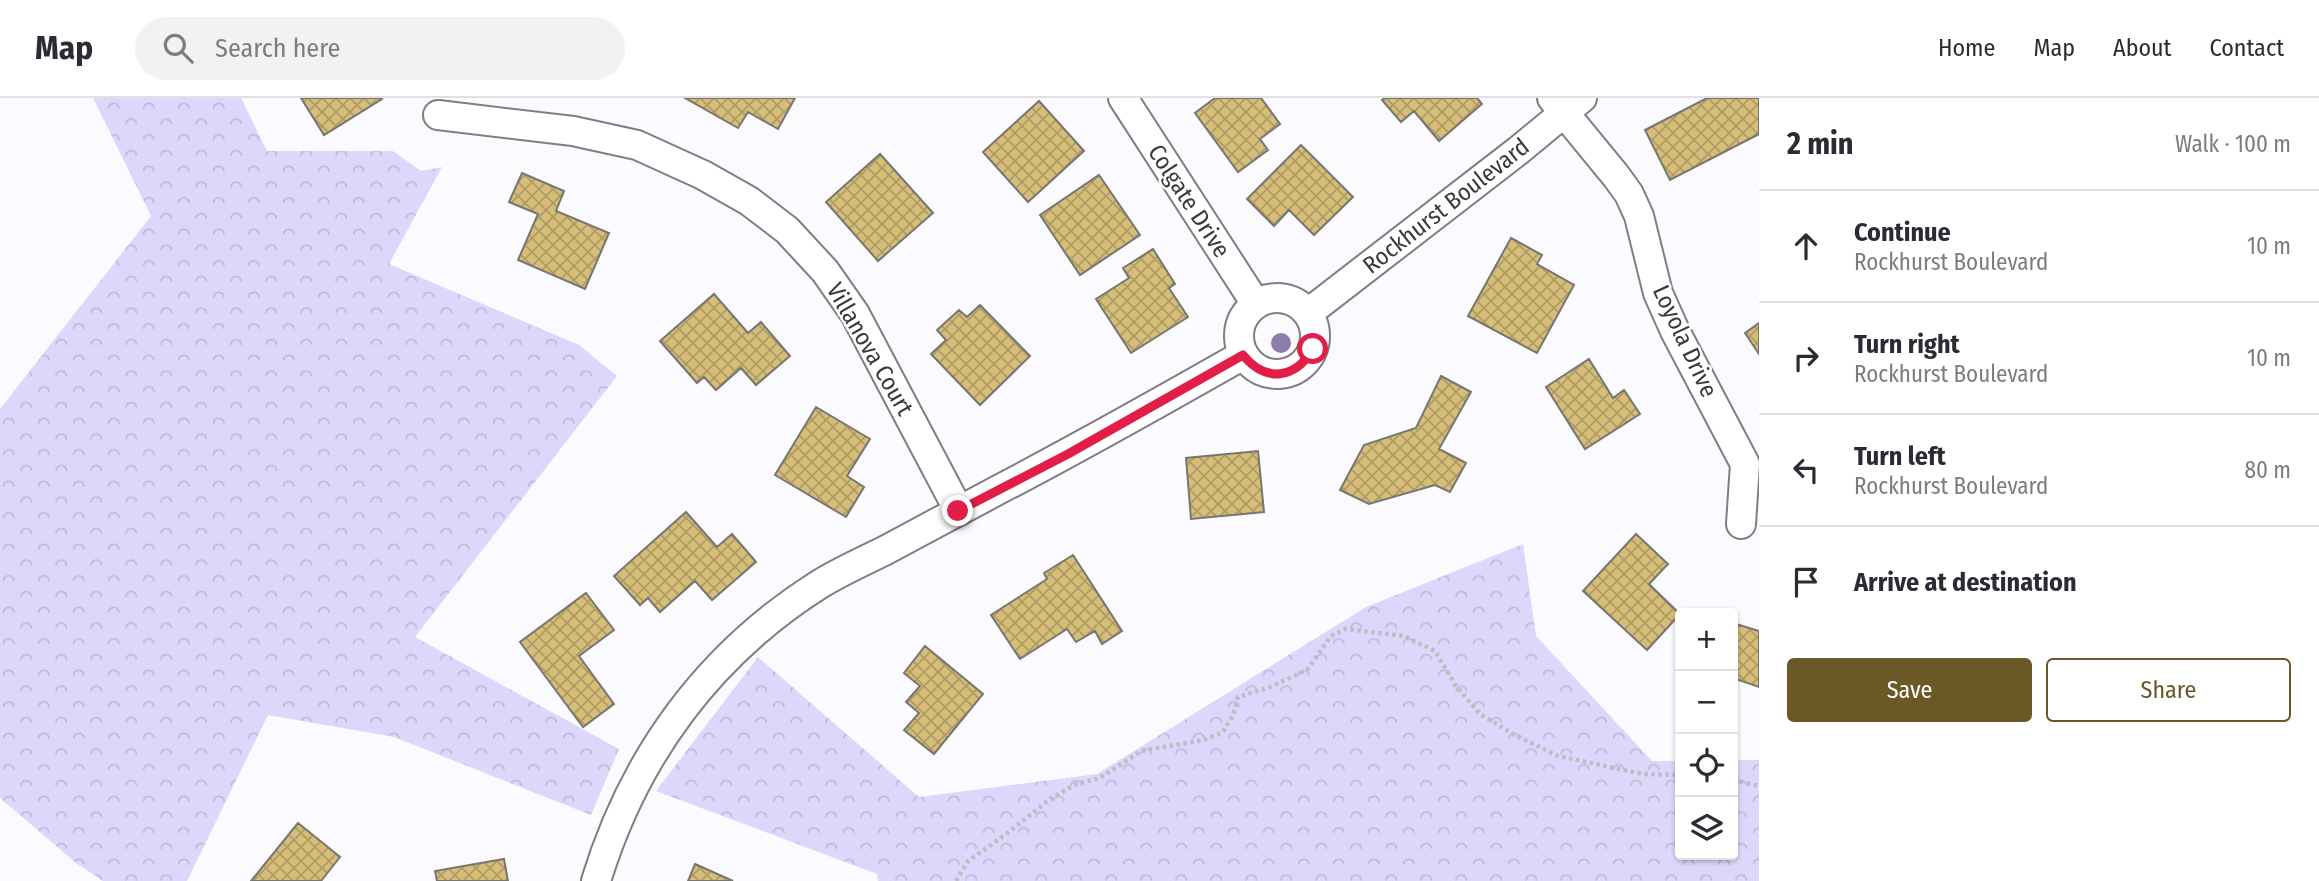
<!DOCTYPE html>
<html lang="en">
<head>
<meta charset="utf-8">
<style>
	:root { --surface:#fff; --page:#f2f2f3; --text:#2b2b33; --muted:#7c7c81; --line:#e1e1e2; --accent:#6a5826 }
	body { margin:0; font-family:"Fira Sans Condensed",sans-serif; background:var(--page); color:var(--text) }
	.controls { position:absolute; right:21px; bottom:21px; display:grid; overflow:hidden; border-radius:7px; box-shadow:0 2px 5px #0004 }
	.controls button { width:63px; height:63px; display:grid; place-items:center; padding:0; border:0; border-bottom:2px solid var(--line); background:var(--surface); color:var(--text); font:35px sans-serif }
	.stop { position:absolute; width:21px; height:21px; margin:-16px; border:5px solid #e11d48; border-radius:50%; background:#fff }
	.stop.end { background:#e11d48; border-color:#fff; box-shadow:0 2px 7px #0008 }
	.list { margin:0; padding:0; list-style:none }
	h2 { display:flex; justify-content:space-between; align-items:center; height:91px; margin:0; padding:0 28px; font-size:30px }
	h2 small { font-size:23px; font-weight:400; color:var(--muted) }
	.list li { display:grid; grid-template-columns:46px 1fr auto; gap:21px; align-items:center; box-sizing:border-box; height:112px; padding:0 28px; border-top:2px solid var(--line) }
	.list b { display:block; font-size:26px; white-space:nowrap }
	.list p { margin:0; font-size:23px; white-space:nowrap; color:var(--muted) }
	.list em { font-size:23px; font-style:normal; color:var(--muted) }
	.actions { display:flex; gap:14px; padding:21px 28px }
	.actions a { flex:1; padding:16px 0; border:2px solid var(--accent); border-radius:7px; text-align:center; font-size:24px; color:var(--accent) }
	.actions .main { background:var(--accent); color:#fff }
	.icon { flex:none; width:38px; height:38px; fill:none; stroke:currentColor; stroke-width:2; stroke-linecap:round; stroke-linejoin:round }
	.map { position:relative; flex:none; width:1759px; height:783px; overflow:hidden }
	header { display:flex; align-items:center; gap:42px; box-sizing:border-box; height:98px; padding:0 35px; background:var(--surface); border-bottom:2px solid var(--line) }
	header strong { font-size:33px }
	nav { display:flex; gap:38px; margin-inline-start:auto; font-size:24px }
	.search { width:490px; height:63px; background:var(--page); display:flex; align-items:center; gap:18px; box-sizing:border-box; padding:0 24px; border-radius:38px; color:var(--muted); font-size:26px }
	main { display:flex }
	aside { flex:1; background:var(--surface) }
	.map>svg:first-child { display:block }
	.park { fill:url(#park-crowns) }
	.building { fill:url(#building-cross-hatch); stroke:#787671; stroke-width:2 }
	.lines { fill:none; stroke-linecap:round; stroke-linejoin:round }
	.minor-casing { stroke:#7f7e83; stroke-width:32 }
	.path { stroke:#bebec2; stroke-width:4.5; stroke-dasharray:3.5 3.5; stroke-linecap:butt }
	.minor { stroke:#fff; stroke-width:28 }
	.tree { fill:#8b7da9 }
	.route { stroke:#e11d48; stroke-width:9 }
	.labels { text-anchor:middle; stroke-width:5; stroke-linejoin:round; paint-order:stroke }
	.street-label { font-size:24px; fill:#39393b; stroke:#fff }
</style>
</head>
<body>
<header>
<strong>Map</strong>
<div class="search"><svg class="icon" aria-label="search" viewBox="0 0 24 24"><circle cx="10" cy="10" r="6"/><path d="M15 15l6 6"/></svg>Search here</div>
<nav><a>Home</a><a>Map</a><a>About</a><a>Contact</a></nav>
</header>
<main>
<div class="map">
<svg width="1759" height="783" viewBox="0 0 1759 783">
	<defs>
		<pattern id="park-crowns" width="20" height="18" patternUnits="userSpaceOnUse" patternTransform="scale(1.75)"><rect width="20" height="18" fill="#ddd8fb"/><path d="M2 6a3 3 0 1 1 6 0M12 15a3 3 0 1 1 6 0" fill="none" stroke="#bebad8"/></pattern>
		<pattern id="building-cross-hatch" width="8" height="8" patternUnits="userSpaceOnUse" patternTransform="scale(1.75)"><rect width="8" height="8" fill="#d6be78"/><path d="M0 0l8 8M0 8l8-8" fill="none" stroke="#af9b64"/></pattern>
	</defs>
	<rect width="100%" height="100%" fill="#fbfaff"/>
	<path class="park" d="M93,0H241L267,53H393L421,73L442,69L389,166L579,247L617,278L415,539L619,651L591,717L394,639L268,617L187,783H103L76,765L0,700V311L151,118Z
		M1523,446L1536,538L1652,663H1680V757H1733V662H1759V783H878L877,776L656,693L758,559L919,699L1097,676L1366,509Z"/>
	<path class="building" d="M301,0H381L382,1L324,37Z
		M685,0H795L778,31L748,14L738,30Z
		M1215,0H1261L1280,26L1260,41L1268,52L1238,74L1195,15Z
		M1384,0H1477L1482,6L1439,43L1414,13L1401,24L1382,2Z
		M1707,0H1759V36L1670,82L1645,32Z
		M1039,3L1084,53L1028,104L983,54Z
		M1301,47L1353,99L1314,137L1289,112L1274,128L1247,101Z
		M880,56L933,115L878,163L826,104Z
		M522,75L564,93L556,113L609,135L585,191L518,162L538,116L509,104Z
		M1099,77L1140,137L1080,177L1040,117Z
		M1511,140L1542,157L1537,166L1574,187L1537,255L1468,218Z
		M1153,151L1175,186L1169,190L1188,219L1131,255L1096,201L1129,180L1123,170Z
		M714,196L748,235L761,224L790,258L756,287L741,270L716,292L704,279L697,285L660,243Z
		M980,207L1030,258L980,307L931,256L946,242L937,232L959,212L967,219Z
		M1759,225V256L1745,235Z
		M1589,261L1613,300L1624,292L1640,316L1585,351L1546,289Z
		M1441,278L1471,294L1439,351L1466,365L1450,394L1435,387L1369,406L1340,392L1364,347L1416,330Z
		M816,309L870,341L847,378L864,389L846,419L775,377Z
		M1258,353L1264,414L1191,421L1186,360Z
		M686,414L717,449L732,436L756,464L712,502L695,483L660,514L648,500L640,507L614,478Z
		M1636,436L1668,466L1649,486L1680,516L1647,552L1583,493Z
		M1073,457L1122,533L1102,546L1095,533L1076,544L1067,531L1020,561L991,517L1047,481L1044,475Z
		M586,495L614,532L579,558L614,606L583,629L520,544Z
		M1733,525L1759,533V589L1733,580Z
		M925,548L983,596L934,656L904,632L919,615L906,604L920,588L904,575Z
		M298,725L340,759L321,783H251Z
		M504,761L508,783H437L435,773Z
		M695,766L733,783H688Z"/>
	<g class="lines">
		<defs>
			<path id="minor" d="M1123,0L1256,206
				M1552,0L1616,78L1629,96L1639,118L1658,195L1675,233L1745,366L1741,426
				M438,17L573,33L637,47L703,77L749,103L787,132L825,173L855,216L959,413
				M1239 238a38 38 0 1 1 76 0a38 38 0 1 1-76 0Z
				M1308,215L1519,52L1582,0
				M596,783C634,658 709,556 820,486C841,473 864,463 886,452C923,432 961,412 998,392C1081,349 1162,303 1243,257"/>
		</defs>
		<use href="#minor" class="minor-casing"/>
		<path class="path" d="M1733,682L1759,688
			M956,783L968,763L1005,737L1050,701L1076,686L1100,680L1141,653L1203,642L1222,635L1233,618L1238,599L1270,589L1307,572L1331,538L1346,531L1404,538L1435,553L1456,588L1480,616L1513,636L1558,658L1643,676L1680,677"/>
		<use href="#minor" class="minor"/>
	</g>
	<circle class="tree" cx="1281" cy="245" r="10"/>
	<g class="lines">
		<path class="route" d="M958,413L1068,356L1243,257C1266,285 1295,281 1313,251"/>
	</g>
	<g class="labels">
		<g class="street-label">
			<text transform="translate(1189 103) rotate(57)" y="8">Colgate Drive</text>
			<text transform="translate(1446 108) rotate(-38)" y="8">Rockhurst Boulevard</text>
			<text transform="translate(1685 243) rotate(65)" y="8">Loyola Drive</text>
			<text transform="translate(870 251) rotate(60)" y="8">Villanova Court</text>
		</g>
	</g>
</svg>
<div class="controls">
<button>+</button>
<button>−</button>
<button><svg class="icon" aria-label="locate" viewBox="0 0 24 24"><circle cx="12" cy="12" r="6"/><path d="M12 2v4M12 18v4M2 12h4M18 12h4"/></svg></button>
<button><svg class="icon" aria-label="layers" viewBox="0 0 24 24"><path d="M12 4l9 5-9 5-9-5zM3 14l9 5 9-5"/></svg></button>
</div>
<div class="stop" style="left:1313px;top:251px"></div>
<div class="stop end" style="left:958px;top:413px"></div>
</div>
<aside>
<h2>2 min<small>Walk · 100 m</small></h2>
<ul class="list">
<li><svg class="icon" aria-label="ahead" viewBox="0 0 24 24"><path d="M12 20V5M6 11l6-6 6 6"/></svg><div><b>Continue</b><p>Rockhurst Boulevard</p></div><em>10 m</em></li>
<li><svg class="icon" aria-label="right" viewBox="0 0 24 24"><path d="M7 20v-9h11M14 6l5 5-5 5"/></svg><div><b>Turn right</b><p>Rockhurst Boulevard</p></div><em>10 m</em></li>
<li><svg class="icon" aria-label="left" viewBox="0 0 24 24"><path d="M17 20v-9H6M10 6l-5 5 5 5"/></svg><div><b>Turn left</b><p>Rockhurst Boulevard</p></div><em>80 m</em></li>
<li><svg class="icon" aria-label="arrive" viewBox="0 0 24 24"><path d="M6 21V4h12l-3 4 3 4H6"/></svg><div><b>Arrive at destination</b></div></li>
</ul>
<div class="actions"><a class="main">Save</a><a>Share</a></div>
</aside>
</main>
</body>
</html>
